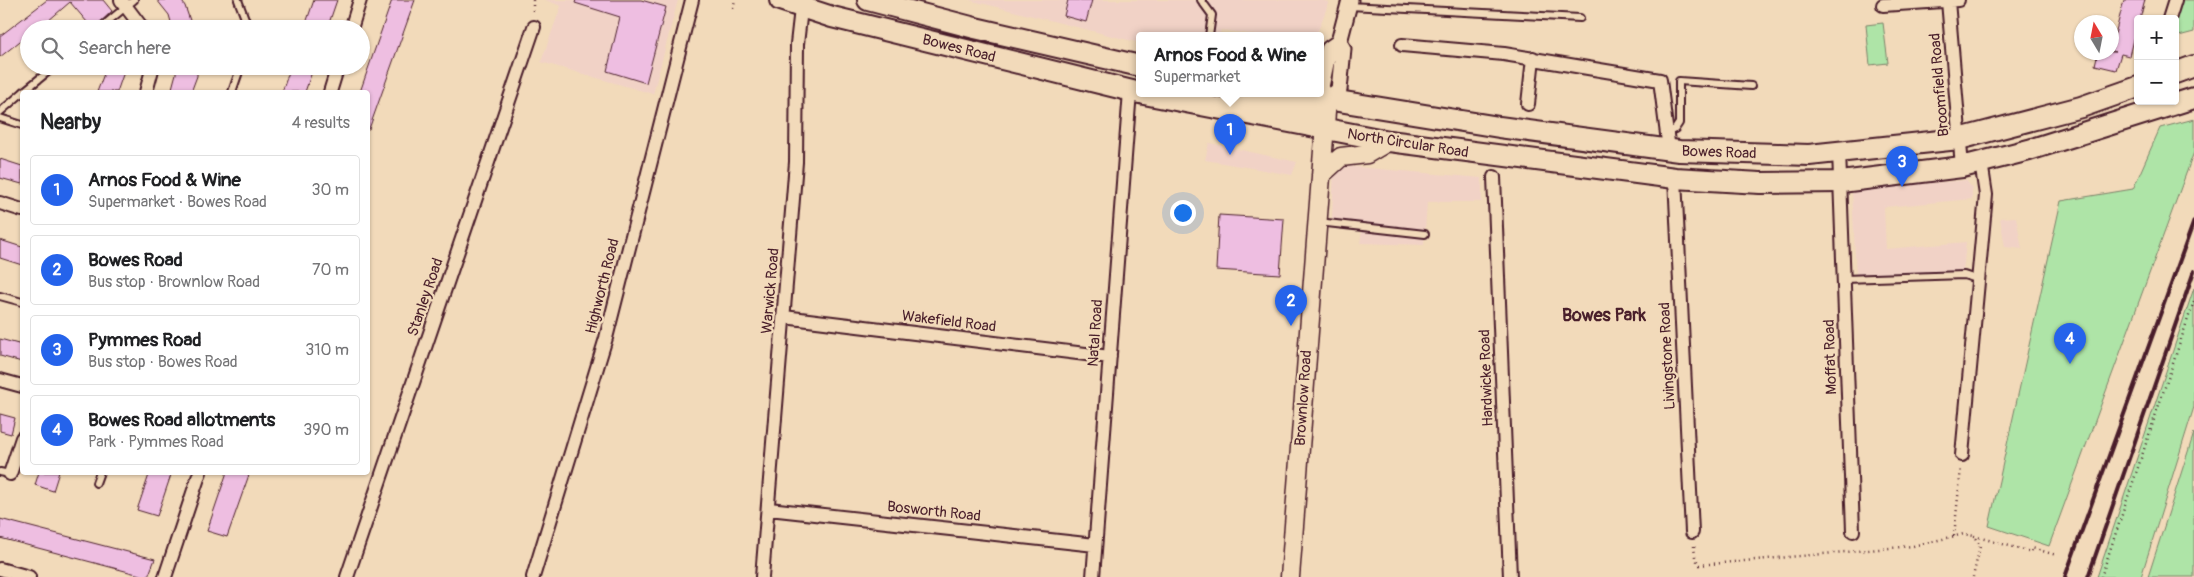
<!DOCTYPE html>
<html lang="en">
<head>
<meta charset="utf-8">
<style>
	:root { --surface:#fff; --page:#f6f6f6; --text:#202124; --muted:#757577; --line:#e0e0e0; --accent:#2563eb }
	body { margin:0; font-family:Pangolin,sans-serif; background:var(--page); color:var(--text) }
	.controls { position:absolute; right:15px; top:15px; display:grid; overflow:hidden; border-radius:5px; box-shadow:0 1px 4px #0004 }
	.controls button { width:45px; height:45px; display:grid; place-items:center; padding:0; border:0; border-bottom:1px solid var(--line); background:var(--surface); color:var(--text); font:25px sans-serif }
	.compass { position:absolute; left:2074px; top:15px; width:45px; height:45px; border-radius:50%; background:var(--surface); box-shadow:0 1px 4px #0004; rotate:350deg }
	.you { position:absolute; left:1182px; top:212px; width:18px; height:18px; margin:-12px; border:4px solid #fff; border-radius:50%; background:#1a73e8; box-shadow:0 0 0 8px #1a73e833 }
	.badge { display:grid; place-items:center; width:32px; height:32px; border-radius:50%; background:var(--accent); color:#fff; font-size:16px; font-weight:700 }
	.pin { position:absolute; translate:-50% -41px; filter:drop-shadow(0 1px 2px #0008) }
	.pin::after { content:''; position:absolute; top:26px; width:18px; height:15px; background:inherit; clip-path:polygon(0 0,100% 0,50% 100%) }
	.popup { position:absolute; left:1136px; top:32px; width:188px; height:65px; box-sizing:border-box; display:grid; place-content:center; border-radius:5px; background:var(--surface); filter:drop-shadow(0 1px 4px #0005); font-size:16px; white-space:nowrap; color:var(--muted) }
	.popup b { font-size:19px; color:var(--text) }
	.popup::after { content:''; position:absolute; left:50%; top:100%; margin-left:-10px; border:10px solid transparent; border-top-color:var(--surface) }
	.list { margin:0; padding:0; list-style:none }
	h2 { display:flex; justify-content:space-between; align-items:center; height:65px; margin:0; padding:0 20px; font-size:21px }
	h2 small { font-size:16px; font-weight:400; color:var(--muted) }
	.list li { display:grid; grid-template-columns:32px 1fr auto; gap:15px; align-items:center; box-sizing:border-box; height:70px; margin:0 10px 10px; padding:0 10px; border:1px solid var(--line); border-radius:5px }
	.list b { display:block; font-size:19px; white-space:nowrap }
	.list p { margin:0; font-size:16px; white-space:nowrap; color:var(--muted) }
	.list em { font-size:16px; font-style:normal; color:var(--muted) }
	.icon { flex:none; width:28px; height:28px; fill:none; stroke:currentColor; stroke-width:2; stroke-linecap:round; stroke-linejoin:round }
	.map { position:relative; flex:none; width:2194px; height:577px; overflow:hidden }
	.search { position:absolute; background:var(--surface); box-shadow:0 1px 4px #0004; left:20px; top:20px; width:350px; height:55px; display:flex; align-items:center; gap:12px; box-sizing:border-box; padding:0 18px; border-radius:28px; color:var(--muted); font-size:19px }
	.panel { position:absolute; background:var(--surface); box-shadow:0 1px 4px #0004; left:20px; top:90px; width:350px; height:385px; border-radius:5px }
	.map>svg:first-child { display:block }
	.built { fill:#f1d2c6 }
	.green { fill:#aee4a7; stroke:#7c8269 }
	.building { fill:#eebee1; stroke:#4a1f2b }
	.lines { fill:none; stroke-linecap:round; stroke-linejoin:round }
	.service-casing { stroke:#4a1f2b; stroke-width:10 }
	.minor-casing { stroke:#4a1f2b; stroke-width:16 }
	.tertiary-casing { stroke:#4a1f2b; stroke-width:19 }
	.secondary-casing { stroke:#4a1f2b; stroke-width:21 }
	.trunk-casing { stroke:#4a1f2b; stroke-width:24 }
	.path { stroke:#4a1f2b; stroke-width:2.5; stroke-dasharray:1 4; stroke-linecap:butt }
	.service { stroke:#f2daba; stroke-width:6 }
	.minor { stroke:#f2daba; stroke-width:12 }
	.tertiary { stroke:#f2daba; stroke-width:15 }
	.secondary { stroke:#f2daba; stroke-width:18 }
	.trunk { stroke:#f2daba; stroke-width:20 }
	.rail { stroke:#4a1f2b; stroke-width:4 }
	.labels { text-anchor:middle; stroke-width:4.5; stroke-linejoin:round; paint-order:stroke }
	.street-label { font-size:15px; fill:#4a1f2b; stroke:#f2daba }
	.quarter-label { font-size:18px; font-weight:bold; fill:#4a1f2b; stroke:#f2daba }
</style>
</head>
<body>
<div class="map">
<svg width="2194" height="577" viewBox="0 0 2194 577">
	<rect width="100%" height="100%" fill="#f2daba"/>
	<filter id="ink" filterUnits="userSpaceOnUse"><feTurbulence type="fractalNoise" baseFrequency=".02" numOctaves="2"/><feDisplacementMap in="SourceGraphic" scale="10" xChannelSelector="R" yChannelSelector="G"/><feConvolveMatrix kernelMatrix="1 2 1 2 8 2 1 2 1" color-interpolation-filters="sRGB"/></filter>
	<g filter="url(#ink)">
		<path class="built" d="M545,0H678L653,94L541,62L561,6Z
			M969,0H1320L1329,2L1316,36H1262L1221,30L1219,36H1140V43Z
			M1209,143L1297,162L1292,175L1205,160Z
			M1334,165L1482,178V202H1427L1424,245L1360,243L1363,223L1332,219Z
			M1966,180L1972,188V199L1884,207L1886,249L1966,242L1963,273L1856,277L1852,190Z
			M2016,217L2022,249L2005,247L2000,218Z"/>
		<path class="green" d="M2181,0H2194V32L2175,37V20Z
			M1883,23L1888,63L1870,65L1866,25Z
			M2194,119V152L2049,546L1989,526L2061,201L2133,189L2160,128Z
			M2194,288V407L2141,577H2097Z
			M2194,433V577H2148Z"/>
		<path class="building" d="M47,0H103L112,11L93,29L70,2L48,21L35,29H29V34L0,57V36Z
			M157,0H181L185,6L193,29H173L169,15Z
			M314,0H337L327,29H304Z
			M392,0H415L369,129H368V92H360Z
			M576,0H641L666,7L646,83L607,71L620,17L575,3Z
			M1068,0H1092L1086,22L1064,16Z
			M2124,0H2145L2140,19H2138L2129,56L2121,54L2116,70L2095,65L2098,52H2116L2112,51V46Z
			M107,66H126L117,92H97Z
			M178,66H197V76L191,92H171Z
			M291,66H314L305,92H282Z
			M0,159L22,166V184L0,178Z
			M1219,215L1284,219L1280,274L1216,270Z
			M0,240L22,247V265L0,258Z
			M0,339L22,345V362L0,356Z
			M0,414L15,418L11,434L0,431Z
			M39,472H59L53,491L35,485Z
			M150,472H172L157,516L137,510Z
			M227,472H250L227,537L207,531Z
			M0,519L155,559L148,577L0,538Z"/>
		<g class="lines">
			<defs>
				<path id="service" d="M238,0L249,29
					M1201,0L1212,15L1209,36
					M1349,6L1580,18
					M99,29L134,0
					M23,92L55,66
					M232,92L241,66
					M0,112L22,93
					M0,118L22,125
					M1668,132L1675,129L1679,123V81L1751,86
					M1318,222L1425,234
					M1844,279L1964,275L1979,280
					M0,296L22,302
					M0,472L10,474
					M96,483L100,472"/>
				<path id="minor" d="M121,0L143,29
					M1948,1L1962,167
					M1883,5L1958,0
					M2169,19L2175,0
					M351,29L360,0
					M1402,45L1504,54L1660,80L1669,150
					M146,92L153,66
					M330,92L338,66
					M1528,104L1533,58
					M1839,151L1853,531
					M1494,177L1510,577
					M1675,178L1692,532
					M0,203L22,210
					M784,317L1110,357
					M0,380L22,386
					M1962,455L1986,195L1981,162
					M10,474L22,438
					M769,509L1095,545
					M0,569L29,577
					M165,577L200,472
					M347,577L534,27
					M533,577L606,338L692,0
					M762,577L796,162L797,44L802,0
					M1093,577L1130,91"/>
				<path id="tertiary" d="M1339,42L1343,49L1339,90L1327,99L1321,87L1329,49L1339,42L1350,0"/>
				<path id="secondary" d="M1236,94L1310,108L1317,112L1323,129
					M1321,175L1341,157L1367,154L1389,141
					M1290,577L1327,99"/>
				<path id="trunk" d="M780,0L832,17L1140,93
					M868,0L975,28L1140,66
					M2175,73L2194,66
					M1144,94L1389,141L1675,178L1760,183L1841,182L1962,167L2029,150L2194,98
					M1295,94L1499,127L1679,151L1809,155L1959,139L2081,107L2138,87"/>
			</defs>
			<use href="#service" class="service-casing"/>
			<use href="#minor" class="minor-casing"/>
			<use href="#tertiary" class="tertiary-casing"/>
			<use href="#secondary" class="secondary-casing"/>
			<use href="#trunk" class="trunk-casing"/>
			<path class="path" d="M533,0V13
				M733,8L735,0
				M1954,536L1961,468
				M1974,536L2031,552L2032,548L2056,555
				M1694,546L1695,557L1699,565L1913,546L1964,534L1974,536L1980,546L1973,577
				M2101,577L2194,301"/>
			<use href="#service" class="service"/>
			<use href="#minor" class="minor"/>
			<use href="#tertiary" class="tertiary"/>
			<use href="#secondary" class="secondary"/>
			<use href="#trunk" class="trunk"/>
			<path class="rail" d="M2065,577L2194,221
				M2088,577L2194,271"/>
		</g>
	</g>
	<g class="labels">
		<g class="street-label">
			<text transform="translate(959 48) rotate(14)" y="5">Bowes Road</text>
			<text transform="translate(1939 85) rotate(-95)" y="5">Broomfield Road</text>
			<text transform="translate(1408 143) rotate(9)" y="5">North Circular Road</text>
			<text transform="translate(1719 152) rotate(2)" y="5">Bowes Road</text>
			<text transform="translate(602 286) rotate(-76)" y="5">Highworth Road</text>
			<text transform="translate(770 291) rotate(-85)" y="5">Warwick Road</text>
			<text transform="translate(425 297) rotate(-71)" y="5">Stanley Road</text>
			<text transform="translate(949 321) rotate(7)" y="5">Wakefield Road</text>
			<text transform="translate(1095 333) rotate(-86)" y="5">Natal Road</text>
			<text transform="translate(1667 356) rotate(-93)" y="5">Livingstone Road</text>
			<text transform="translate(1830 357) rotate(-92)" y="5">Moffat Road</text>
			<text transform="translate(1486 378) rotate(-92)" y="5">Hardwicke Road</text>
			<text transform="translate(1303 398) rotate(-86)" y="5">Brownlow Road</text>
			<text transform="translate(934 511) rotate(6)" y="5">Bosworth Road</text>
		</g>
		<g class="quarter-label">
			<text x="1604" y="321">Bowes Park</text>
		</g>
	</g>
</svg>
<div class="controls">
<button>+</button>
<button>−</button>
</div>
<svg class="compass" viewBox="-18 -18 36 36"><path d="M0-13l5 13h-10z" fill="#e53935"/><path d="M0 13l5-13h-10z" fill="#757577"/></svg>
<div class="you"></div>
<div class="pin badge" style="left:1230px;top:155px">1</div>
<div class="popup"><b>Arnos Food &amp; Wine</b>Supermarket</div>
<div class="pin badge" style="left:1291px;top:326px">2</div>
<div class="pin badge" style="left:1902px;top:187px">3</div>
<div class="pin badge" style="left:2070px;top:364px">4</div>
<div class="search"><svg class="icon" aria-label="search" viewBox="0 0 24 24"><circle cx="10" cy="10" r="6"/><path d="M15 15l6 6"/></svg>Search here</div>
<section class="panel">
<h2>Nearby<small>4 results</small></h2>
<ul class="list">
<li><span class="badge">1</span><div><b>Arnos Food &amp; Wine</b><p>Supermarket · Bowes Road</p></div><em>30 m</em></li>
<li><span class="badge">2</span><div><b>Bowes Road</b><p>Bus stop · Brownlow Road</p></div><em>70 m</em></li>
<li><span class="badge">3</span><div><b>Pymmes Road</b><p>Bus stop · Bowes Road</p></div><em>310 m</em></li>
<li><span class="badge">4</span><div><b>Bowes Road allotments</b><p>Park · Pymmes Road</p></div><em>390 m</em></li>
</ul>
</section>
</div>
</body>
</html>
